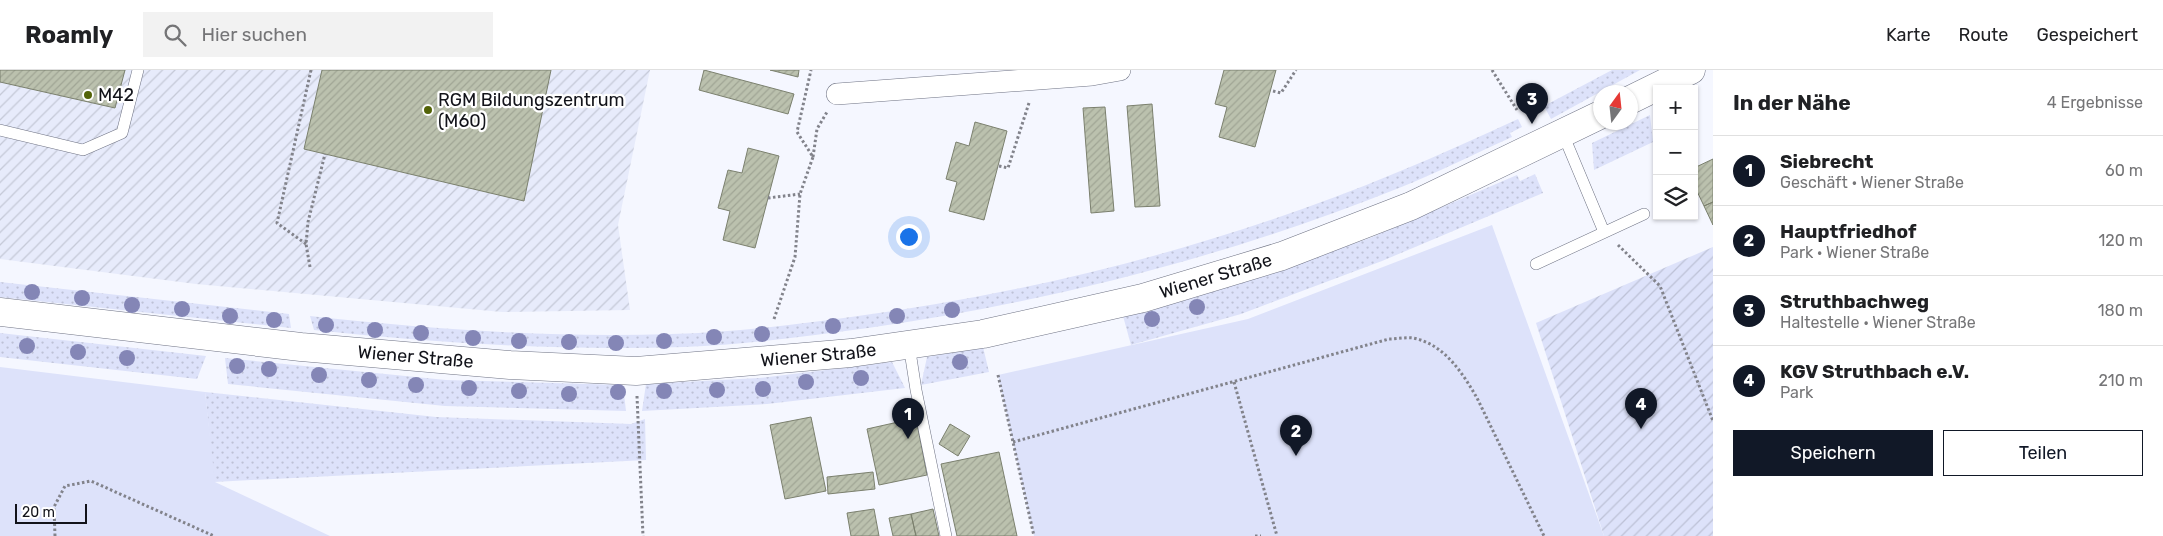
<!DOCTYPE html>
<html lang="de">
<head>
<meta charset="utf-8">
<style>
	:root { --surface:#fff; --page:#f2f2f2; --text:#202124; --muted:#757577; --line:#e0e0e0; --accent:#111827 }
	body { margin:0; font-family:Rubik,sans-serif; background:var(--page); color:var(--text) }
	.controls { position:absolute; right:15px; top:15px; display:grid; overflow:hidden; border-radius:0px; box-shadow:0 1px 4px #0004 }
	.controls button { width:45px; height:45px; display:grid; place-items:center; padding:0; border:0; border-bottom:1px solid var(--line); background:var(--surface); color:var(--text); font:25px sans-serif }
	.compass { position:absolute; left:1593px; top:15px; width:45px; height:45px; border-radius:50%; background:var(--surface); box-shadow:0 1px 4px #0004; rotate:15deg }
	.scale { position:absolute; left:15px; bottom:12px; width:72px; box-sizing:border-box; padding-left:5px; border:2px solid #12131a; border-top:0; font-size:14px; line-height:18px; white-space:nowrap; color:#12131a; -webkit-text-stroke:4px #fff; paint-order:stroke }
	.you { position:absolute; left:908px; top:166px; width:18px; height:18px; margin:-12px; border:4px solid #fff; border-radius:50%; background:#1a73e8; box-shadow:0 0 0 8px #1a73e833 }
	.badge { display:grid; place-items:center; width:32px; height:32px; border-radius:50%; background:var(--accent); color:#fff; font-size:16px; font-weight:700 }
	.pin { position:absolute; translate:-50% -41px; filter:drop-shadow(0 1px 2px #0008) }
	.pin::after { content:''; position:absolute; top:26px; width:18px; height:15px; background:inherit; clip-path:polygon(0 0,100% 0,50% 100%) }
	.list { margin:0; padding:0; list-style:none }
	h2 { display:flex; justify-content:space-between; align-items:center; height:65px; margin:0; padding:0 20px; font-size:21px }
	h2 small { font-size:16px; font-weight:400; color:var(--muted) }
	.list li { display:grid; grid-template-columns:32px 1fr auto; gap:15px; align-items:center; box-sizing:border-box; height:70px; padding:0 20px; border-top:1px solid var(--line) }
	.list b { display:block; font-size:19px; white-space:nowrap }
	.list p { margin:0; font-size:16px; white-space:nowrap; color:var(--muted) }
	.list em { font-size:16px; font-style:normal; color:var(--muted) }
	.actions { display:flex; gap:10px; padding:15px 20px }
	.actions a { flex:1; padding:11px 0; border:1px solid var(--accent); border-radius:0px; text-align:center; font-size:18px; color:var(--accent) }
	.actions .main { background:var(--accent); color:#fff }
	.icon { flex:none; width:28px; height:28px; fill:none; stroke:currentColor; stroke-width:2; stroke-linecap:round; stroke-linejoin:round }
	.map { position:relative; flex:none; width:1713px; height:466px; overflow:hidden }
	header { display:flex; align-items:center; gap:30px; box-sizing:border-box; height:70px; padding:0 25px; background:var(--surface); border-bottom:1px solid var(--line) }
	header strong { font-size:24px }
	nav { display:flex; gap:28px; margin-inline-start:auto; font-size:18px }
	.search { width:350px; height:45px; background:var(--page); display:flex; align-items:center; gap:12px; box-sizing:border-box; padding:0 18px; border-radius:0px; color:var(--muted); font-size:19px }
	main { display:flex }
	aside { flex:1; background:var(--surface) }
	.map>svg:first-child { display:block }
	.industrial { fill:url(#industrial-furrows) }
	.grass { fill:url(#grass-dots) }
	.park { fill:#dde2fa }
	.garden { fill:url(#garden-furrows) }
	.building { fill:url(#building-hatch); stroke:#7b806e }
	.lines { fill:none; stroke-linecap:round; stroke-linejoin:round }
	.service-casing { stroke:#6f7384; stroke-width:12 }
	.minor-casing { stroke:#6f7384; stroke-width:22 }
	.secondary-casing { stroke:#6f7384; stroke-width:29 }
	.path { stroke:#82838b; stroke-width:3; stroke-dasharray:2.5 2.5; stroke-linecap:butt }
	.service { stroke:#fff; stroke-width:11 }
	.minor { stroke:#fff; stroke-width:21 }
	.secondary { stroke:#fff; stroke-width:28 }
	.tree { fill:#8486b6 }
	.poi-dot { fill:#536308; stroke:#fff; stroke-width:2 }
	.labels { text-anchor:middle; stroke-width:4.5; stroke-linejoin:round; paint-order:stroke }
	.poi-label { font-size:18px; fill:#12131a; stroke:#fff; text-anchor:start }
	.street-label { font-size:18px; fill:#12131a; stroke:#fff }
</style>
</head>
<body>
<header>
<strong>Roamly</strong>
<div class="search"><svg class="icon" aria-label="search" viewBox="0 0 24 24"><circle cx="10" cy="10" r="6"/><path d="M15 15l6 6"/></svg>Hier suchen</div>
<nav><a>Karte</a><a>Route</a><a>Gespeichert</a></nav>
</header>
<main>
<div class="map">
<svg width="1713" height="466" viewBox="0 0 1713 466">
	<defs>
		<pattern id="industrial-furrows" width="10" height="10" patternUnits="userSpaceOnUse" patternTransform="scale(1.25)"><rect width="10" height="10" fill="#e7ebfb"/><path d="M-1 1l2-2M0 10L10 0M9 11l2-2" fill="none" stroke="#c5c9d7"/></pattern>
		<pattern id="grass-dots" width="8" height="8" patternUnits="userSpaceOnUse" patternTransform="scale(1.25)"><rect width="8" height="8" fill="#dde2fa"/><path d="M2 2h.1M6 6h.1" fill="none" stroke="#bdc1d6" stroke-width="1.8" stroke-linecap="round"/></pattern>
		<pattern id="garden-furrows" width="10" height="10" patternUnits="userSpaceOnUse" patternTransform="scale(1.25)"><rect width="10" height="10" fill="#dde2fa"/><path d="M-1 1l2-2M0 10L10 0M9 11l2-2" fill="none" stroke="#bdc1d6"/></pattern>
		<pattern id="building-hatch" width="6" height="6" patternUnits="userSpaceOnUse" patternTransform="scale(1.25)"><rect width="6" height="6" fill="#bbc1ae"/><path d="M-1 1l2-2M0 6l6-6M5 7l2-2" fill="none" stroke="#a0a595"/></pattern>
	</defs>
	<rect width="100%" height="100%" fill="#f5f7ff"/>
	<path class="industrial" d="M0,0H650L618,155L630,240L502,242L196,214L0,189Z"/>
	<path class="grass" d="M1612,0H1640L1551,49L1544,36Z
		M1650,45L1653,72L1594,100L1592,73Z
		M1518,49L1522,57L1510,63L1512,67C1474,84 1437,103 1399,118C1229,186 1050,232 868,258C807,266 745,275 684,277C560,281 437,273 314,260L310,246C431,259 550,268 671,264C731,263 792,255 851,247C1038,222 1223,175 1398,102C1438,86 1478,67 1518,49Z
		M1535,104L1543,123L1382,191L1241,244L1131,275L1123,246L1225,218L1370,168L1517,105L1520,111Z
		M0,212L289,244L291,258L0,227Z
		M0,263L206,286L197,309L0,287Z
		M983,277L989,302L921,315L927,287Z
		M225,288L446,310L623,315L626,341L445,336L228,314Z
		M892,292L905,318L767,334L642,341L646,314L759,308Z
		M205,322L436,347L631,354L645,349L646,390L214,412Z"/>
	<path class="park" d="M1492,155L1604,466H1034L998,305L1248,249Z
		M0,297L205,322L215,412L330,466H0Z"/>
	<path class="garden" d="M1713,177V466H1604L1536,253Z"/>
	<path class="building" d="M0,0H125L115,38L0,12Z
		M322,0H551L524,131L304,79Z
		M704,0L794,24L788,44L699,20Z
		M770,0H799L798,7Z
		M1224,0H1276L1255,77L1219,67L1227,37L1215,34Z
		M1152,34L1160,136L1135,137L1127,36Z
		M1105,37L1114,141L1091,143L1083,38Z
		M975,52L1007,61L984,150L949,141L957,112L946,109L956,72L969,76Z
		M748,78L779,86L755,178L723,170L730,141L718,138L728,100L742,103Z
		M1713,89V132L1704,136L1694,115V98Z
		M1713,132V155L1704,136Z
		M811,347L826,421L785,429L770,355Z
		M916,348L927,405L879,415L867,359Z
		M950,354L970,366L958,386L939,374Z
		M999,382L1017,466H957L941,394Z
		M873,402L875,419L828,424L827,407Z
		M874,439L879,466H851L847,443Z
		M933,439L939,466H916L911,444Z
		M911,444L916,466H893L889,448Z"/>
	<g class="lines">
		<defs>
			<path id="service" d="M0,60L83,80L122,63L138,0
				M1563,64L1604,162
				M1536,194L1644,144
				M909,275L916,320L946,466"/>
			<path id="minor" d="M837,24L1092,5L1120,0"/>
			<g id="secondary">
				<path d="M1630,30L1691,0"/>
				<path id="s1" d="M0,242L301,277L510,295L636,301L851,283L983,264L1143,228L1282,186L1411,136L1600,45"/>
			</g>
		</defs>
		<use href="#service" class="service-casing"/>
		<use href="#minor" class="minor-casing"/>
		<use href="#secondary" class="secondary-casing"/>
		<path class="path" d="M1492,0L1517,40
			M1273,21L1281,23L1296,0
			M813,87L817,59L827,42
			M999,96L1008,98L1029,33
			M768,128L800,124
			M306,174L277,153L311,0
			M1618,175L1660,216L1713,351
			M310,197L306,174L308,152L325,84
			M774,249L795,187L800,124L813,87L797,62L811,0
			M998,305L1034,466
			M1234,312L1277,466
			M637,326L643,466
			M1013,372L1389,269C1397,269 1406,267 1413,268C1444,274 1462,302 1477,328L1544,466
			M55,466L54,437L65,416L91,411L214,466
			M1255,466H1261"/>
		<use href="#service" class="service"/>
		<use href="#minor" class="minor"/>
		<use href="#secondary" class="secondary"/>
	</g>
	<g class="tree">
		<circle cx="32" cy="222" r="8"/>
		<circle cx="82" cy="228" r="8"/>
		<circle cx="132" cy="235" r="8"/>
		<circle cx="1197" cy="237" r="8"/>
		<circle cx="182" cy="239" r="8"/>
		<circle cx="952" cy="240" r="8"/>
		<circle cx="230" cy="246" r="8"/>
		<circle cx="897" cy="246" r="8"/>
		<circle cx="1152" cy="249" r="8"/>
		<circle cx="274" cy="250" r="8"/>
		<circle cx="326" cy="255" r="8"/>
		<circle cx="833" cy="256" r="8"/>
		<circle cx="375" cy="260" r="8"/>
		<circle cx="421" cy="263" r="8"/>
		<circle cx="762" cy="264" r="8"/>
		<circle cx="714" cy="267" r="8"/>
		<circle cx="473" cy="268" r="8"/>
		<circle cx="519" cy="271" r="8"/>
		<circle cx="664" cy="271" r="8"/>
		<circle cx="569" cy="272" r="8"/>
		<circle cx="616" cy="273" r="8"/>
		<circle cx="27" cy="276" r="8"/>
		<circle cx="78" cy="282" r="8"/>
		<circle cx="127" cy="288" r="8"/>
		<circle cx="960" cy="292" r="8"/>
		<circle cx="237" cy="296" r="8"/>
		<circle cx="269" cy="299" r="8"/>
		<circle cx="319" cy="305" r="8"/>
		<circle cx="861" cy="308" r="8"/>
		<circle cx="369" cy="310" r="8"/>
		<circle cx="806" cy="312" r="8"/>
		<circle cx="416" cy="315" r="8"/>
		<circle cx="469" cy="318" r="8"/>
		<circle cx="763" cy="319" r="8"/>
		<circle cx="717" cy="320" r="8"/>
		<circle cx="519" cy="321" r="8"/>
		<circle cx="664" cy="321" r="8"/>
		<circle cx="618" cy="322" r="8"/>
		<circle cx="569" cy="324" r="8"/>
	</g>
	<g class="poi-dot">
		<circle cx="88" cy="25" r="5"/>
		<circle cx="428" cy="40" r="5"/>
	</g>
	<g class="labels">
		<g class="poi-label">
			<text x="98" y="31">M42</text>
			<text x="438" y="36">RGM Bildungszentrum<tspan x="438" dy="21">(M60)</tspan></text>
		</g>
		<g class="street-label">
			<text dy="6" stroke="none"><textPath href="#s1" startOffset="1228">Wiener Straße</textPath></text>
			<text dy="6" stroke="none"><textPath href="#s1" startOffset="822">Wiener Straße</textPath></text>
			<text dy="6" stroke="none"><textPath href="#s1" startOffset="418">Wiener Straße</textPath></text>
		</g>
	</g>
</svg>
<div class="controls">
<button>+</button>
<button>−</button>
<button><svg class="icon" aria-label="layers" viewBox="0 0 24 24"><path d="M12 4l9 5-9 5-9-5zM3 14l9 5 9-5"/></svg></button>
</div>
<svg class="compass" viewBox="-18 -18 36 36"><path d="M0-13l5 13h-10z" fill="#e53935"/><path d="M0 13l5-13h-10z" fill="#757577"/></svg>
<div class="scale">20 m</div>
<div class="you"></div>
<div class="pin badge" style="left:908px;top:369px">1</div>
<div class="pin badge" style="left:1296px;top:386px">2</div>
<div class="pin badge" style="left:1532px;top:54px">3</div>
<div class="pin badge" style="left:1641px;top:359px">4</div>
</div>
<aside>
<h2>In der Nähe<small>4 Ergebnisse</small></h2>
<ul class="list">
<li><span class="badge">1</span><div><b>Siebrecht</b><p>Geschäft · Wiener Straße</p></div><em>60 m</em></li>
<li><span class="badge">2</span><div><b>Hauptfriedhof</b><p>Park · Wiener Straße</p></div><em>120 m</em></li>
<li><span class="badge">3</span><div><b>Struthbachweg</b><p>Haltestelle · Wiener Straße</p></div><em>180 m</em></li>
<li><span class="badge">4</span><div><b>KGV Struthbach e.V.</b><p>Park</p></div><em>210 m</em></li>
</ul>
<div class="actions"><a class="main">Speichern</a><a>Teilen</a></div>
</aside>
</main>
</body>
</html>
